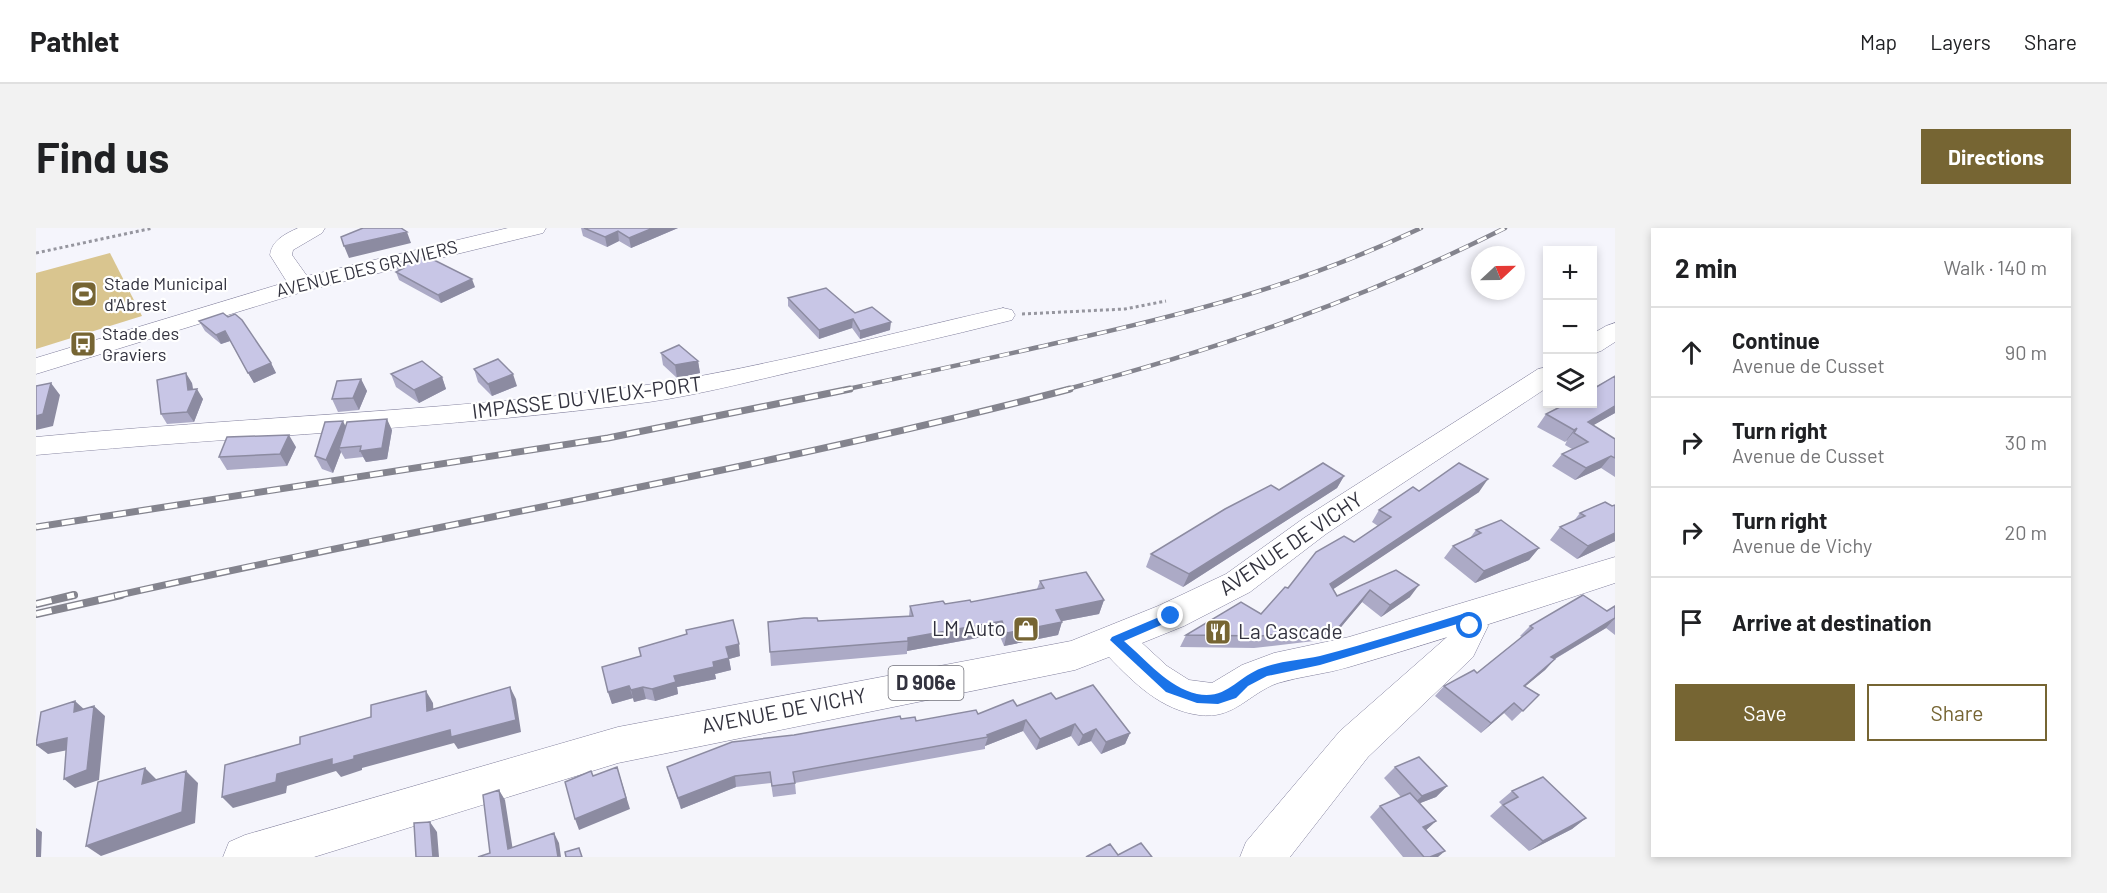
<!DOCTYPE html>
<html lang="en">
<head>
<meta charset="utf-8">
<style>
	:root { --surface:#fff; --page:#f2f2f2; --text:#202124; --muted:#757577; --line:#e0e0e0; --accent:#766533 }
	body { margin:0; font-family:Barlow,sans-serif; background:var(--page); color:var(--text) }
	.controls { position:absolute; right:18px; top:18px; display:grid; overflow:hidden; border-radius:0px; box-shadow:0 3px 9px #0003 }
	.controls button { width:54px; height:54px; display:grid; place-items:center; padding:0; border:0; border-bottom:2px solid var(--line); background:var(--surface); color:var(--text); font:30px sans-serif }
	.compass { position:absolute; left:1435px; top:18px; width:54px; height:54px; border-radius:50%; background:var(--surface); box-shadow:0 3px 9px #0003; rotate:68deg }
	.stop { position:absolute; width:18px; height:18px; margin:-14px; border:4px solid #1a73e8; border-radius:50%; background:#fff }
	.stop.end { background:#1a73e8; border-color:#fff; box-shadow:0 2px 6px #0008 }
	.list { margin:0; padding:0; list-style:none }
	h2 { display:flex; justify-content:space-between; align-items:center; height:78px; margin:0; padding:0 24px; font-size:26px }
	h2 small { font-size:20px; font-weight:400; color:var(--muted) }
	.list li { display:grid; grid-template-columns:39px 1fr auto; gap:18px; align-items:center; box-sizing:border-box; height:90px; padding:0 24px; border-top:2px solid var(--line) }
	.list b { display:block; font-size:22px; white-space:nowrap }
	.list p { margin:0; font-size:20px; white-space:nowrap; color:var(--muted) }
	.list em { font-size:20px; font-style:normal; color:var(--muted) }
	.actions { display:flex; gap:12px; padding:18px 24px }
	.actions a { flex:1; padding:14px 0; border:2px solid var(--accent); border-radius:0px; text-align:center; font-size:21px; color:var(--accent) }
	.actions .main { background:var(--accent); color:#fff }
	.icon { flex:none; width:33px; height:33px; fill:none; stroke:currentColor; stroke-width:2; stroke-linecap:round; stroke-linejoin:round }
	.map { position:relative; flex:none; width:1579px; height:629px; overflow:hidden; border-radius:0px }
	header { display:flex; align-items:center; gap:36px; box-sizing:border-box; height:84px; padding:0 30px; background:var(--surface); border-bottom:2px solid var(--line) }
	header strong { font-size:28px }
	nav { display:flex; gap:33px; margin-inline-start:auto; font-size:21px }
	.intro { display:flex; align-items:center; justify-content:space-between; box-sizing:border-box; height:144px; padding:0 36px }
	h1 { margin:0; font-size:42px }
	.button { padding:15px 27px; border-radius:0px; background:var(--accent); color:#fff; font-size:21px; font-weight:700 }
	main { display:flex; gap:36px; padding:0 36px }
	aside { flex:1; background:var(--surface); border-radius:0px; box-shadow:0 3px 9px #0003 }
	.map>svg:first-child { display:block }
	.green { fill:#d9c58f }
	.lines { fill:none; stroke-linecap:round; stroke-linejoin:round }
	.minor-casing { stroke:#817f9c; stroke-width:1 }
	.major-casing { stroke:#817f9c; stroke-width:1 }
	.path { stroke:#96969f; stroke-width:3; stroke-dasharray:3 3; stroke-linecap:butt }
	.minor { fill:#fff; fill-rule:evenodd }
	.major { fill:#fff; fill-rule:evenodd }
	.rail-far2-casing { stroke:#84848e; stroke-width:4.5 }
	.rail-far1-casing { stroke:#84848e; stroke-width:7 }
	.rail-casing { stroke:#84848e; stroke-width:8 }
	.rail-far2 { stroke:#fff; stroke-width:3; stroke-dasharray:10; stroke-linecap:butt }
	.rail-far1 { stroke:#fff; stroke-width:4.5; stroke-dasharray:13; stroke-linecap:butt }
	.rail { stroke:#fff; stroke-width:5; stroke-dasharray:16; stroke-linecap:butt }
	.wall { fill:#acaac6 }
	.shaded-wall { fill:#8c8ba1 }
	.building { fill:#c8c6e6; stroke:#8c8ba1; stroke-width:1.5 }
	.route { fill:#1a73e8 }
	.labels { text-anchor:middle; stroke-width:4.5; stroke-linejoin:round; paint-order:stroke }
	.far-street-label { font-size:18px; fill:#33333f; stroke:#fff }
	.far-poi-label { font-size:18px; fill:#33333f; stroke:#fff; text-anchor:start }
	.shield { fill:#fff; stroke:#707079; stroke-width:1.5 }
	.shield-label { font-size:20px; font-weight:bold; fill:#33333f }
	.street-label { font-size:21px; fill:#33333f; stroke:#fff }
	.poi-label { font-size:21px; fill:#33333f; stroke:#fff; text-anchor:end }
</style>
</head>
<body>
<header>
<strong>Pathlet</strong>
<nav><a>Map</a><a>Layers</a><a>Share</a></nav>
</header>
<div class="intro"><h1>Find us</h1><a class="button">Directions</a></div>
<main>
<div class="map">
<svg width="1579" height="629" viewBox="0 0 1579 629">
	<rect width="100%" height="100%" fill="#f5f5fc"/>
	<path class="green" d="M74,25L106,88L0,121V45Z"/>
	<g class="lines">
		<defs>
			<path id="minor" d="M262,0H289L286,5L257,22L256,27L271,48L472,0H510L507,5L273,62L0,146V130L251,54L234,27C236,12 249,6 262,0Z
				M967,80L976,82L979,87L976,92C910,109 844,123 778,139C723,151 668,166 613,174C409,201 204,208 0,227V209C135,196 271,189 407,178C477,172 547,167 617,156C735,138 851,106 967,80Z
				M1433,375L1446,379L1452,398L1437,429L1332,529L1254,629H1204L1210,614L1304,503L1411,409C1416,399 1415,389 1420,379Z"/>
			<path id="major" d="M1579,95V114L1565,123L1556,126V106L1570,98Z
				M1512,139V159L1290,306L1214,364L1148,398L1106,415L1131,438L1153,452L1176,455L1206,437L1238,425L1313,409L1579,329V355C1491,384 1402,413 1313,439C1290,446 1265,448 1242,455C1213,465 1198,492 1163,487C1125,482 1098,455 1073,429L1039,442L582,535L278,629H187L193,614L209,607L582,499L1035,413L1122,378L1190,346L1268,290L1502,141Z"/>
		</defs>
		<use href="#minor" class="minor-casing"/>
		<use href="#major" class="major-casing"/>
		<path class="path" d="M0,25L117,0
			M986,86L1089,81L1130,73"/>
		<use href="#minor" class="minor"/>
		<use href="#major" class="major"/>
		<defs>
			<path id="rail-far2" d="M807,162C877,147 947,132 1016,116C1147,87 1263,58 1385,0
				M1028,162C1183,121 1326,72 1469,0"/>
			<path id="rail-far1" d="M0,299L572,210L814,161
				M34,368L38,367
				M79,368C396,296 718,244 1034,161"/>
			<path id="rail" d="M0,376L38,367
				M0,386L85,367"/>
		</defs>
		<use href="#rail-far2" class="rail-far2-casing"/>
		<use href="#rail-far1" class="rail-far1-casing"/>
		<use href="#rail" class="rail-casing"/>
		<use href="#rail-far2" class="rail-far2"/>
		<use href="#rail-far1" class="rail-far1"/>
		<use href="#rail" class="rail"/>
	</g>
	<path class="wall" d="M545,0H642L595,20L583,13L571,19L547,8Z
		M359,35L439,59L405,75L363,52L360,44L362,43Z
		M752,70L819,85L854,102L824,111L816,100L783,111L752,78Z
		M163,93L235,135L240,145L218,155L194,113L185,116L169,103Z
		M625,125L662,133L664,145L641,150L627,137Z
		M438,141L481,158L456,168L442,154Z
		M355,146L406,149L410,161L383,175L360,159Z
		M1579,148V185L1557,197L1579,211V249L1565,240L1539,252L1516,238L1526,226L1536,221L1529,217L1531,212L1529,214L1501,199L1510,186Z
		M325,151L331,163L323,182L302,184L296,171Z
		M156,155L157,162L167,171L158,194L131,196L125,186Z
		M310,198L356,202L351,231L330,234L327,229L309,231L305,224L297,245L286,241L279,228Z
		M260,219L251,238L191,242L183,229Z
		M1308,248L1301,260L1147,359L1110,339L1115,326L1243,262Z
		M1383,263L1443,264L1297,361L1301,368L1360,342L1374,369L1345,389L1326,374L1295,411L1218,420L1144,419L1150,407L1225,386L1252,360L1342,298L1336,294L1343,282Z
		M1544,285L1579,313L1541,331L1514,312L1524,299L1537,294Z
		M1440,302L1503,320L1493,332L1439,355L1408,330L1417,318L1434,310Z
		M1004,353L1068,372L1063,386L1026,393L1022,407L968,418L963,406L871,423V426L735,438L732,394L782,393L873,388L874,378L909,376L935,374L1001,361Z
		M1579,378V407L1570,400L1519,431L1509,442L1489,458L1503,467L1476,493L1468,485L1445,505L1399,468L1408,458L1441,445L1486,409L1484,408L1494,398L1571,383Z
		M605,428H704L693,431L695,442L679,446L680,451L641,459L642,466L619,473L610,471L598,474L597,470L576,476L572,464Z
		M1020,471L1094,505L1089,516L1065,526L1055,513L1042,518L1035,508L1000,522L987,503L949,518V521L759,555L760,566L737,569L735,555L700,559L645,581L634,550L631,539L758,507L865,491L880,493L942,486Z
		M1359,539L1411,558L1400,569L1384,575L1400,593L1390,602L1402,629H1367L1334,589L1344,578L1365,569L1348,550Z
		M1476,563L1550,590L1536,601L1493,623L1454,588L1466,577L1463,574Z"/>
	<path class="shaded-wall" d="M617,0H642L595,20L593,10Z
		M582,3L583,13L571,19L569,9Z
		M371,4L375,15L313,30L308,18Z
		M436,51L439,59L405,75L402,67Z
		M817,91L816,100L783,111V102Z
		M855,94L854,102L824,111V103Z
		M189,103L194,113L185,116L180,107Z
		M662,133L664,145L641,150L639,137Z
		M235,135L240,145L218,155L212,145Z
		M150,145L156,155L158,169L161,161L167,171L158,194L151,184L152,162Z
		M477,146L481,158L456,168L452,156Z
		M406,149L410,161L383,175L378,162Z
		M325,151L331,163L323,182L317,170Z
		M15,155L24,167L17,198L0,202V188Z
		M1579,178V185L1542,206L1552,194Z
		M351,191L356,202L351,231L330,234L324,223Z
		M307,193L313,205L303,220L305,224L297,245L290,232Z
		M1541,200L1531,212L1529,214L1538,202Z
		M253,207L260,219L251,238L244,226Z
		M1575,228L1565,240L1539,252L1550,240Z
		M1308,248L1301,260L1147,359L1153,346Z
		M1452,251L1443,264L1287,368L1294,356Z
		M1579,305V313L1541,331L1552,318Z
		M1503,320L1493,332L1439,355L1448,343Z
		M1383,357L1374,369L1345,389L1354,377Z
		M1334,362L1326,374L1295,411L1303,399Z
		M1068,372L1063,386L1016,395L1020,382Z
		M1579,390L1570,400L1505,439L1515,429Z
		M966,393L963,406L871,423L872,410Z
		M1026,394L1022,407L968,418L971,405Z
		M703,416L704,428L693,431L695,442L679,446L680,451L641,459L642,466L619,473L616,461L638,448L677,434L690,419Z
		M1519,431L1509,442L1478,468L1488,458Z
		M593,458L597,470L576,476L572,464Z
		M474,459L480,471L485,504L422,521L418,515L326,540V542L305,549L300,543L251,558L250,565L197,580L186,569L241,546L296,531L318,528Z
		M607,459L610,471L598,474L595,462Z
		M390,463L397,475L398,494L391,483Z
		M39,473L50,483L38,484Z
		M1478,475L1468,485L1445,505L1455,495Z
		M58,478L69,488L63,552L39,560L28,551Z
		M990,492L987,503L949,518L952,509L951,507Z
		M1039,496L1035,508L1000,522L1004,511Z
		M1060,501L1055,513L1042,518L1047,507Z
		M1094,505L1089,516L1065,526L1070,514Z
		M31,510L42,520L12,526L0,517Z
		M581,539L594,581L543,602L539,591Z
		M109,540L121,552L106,556Z
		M150,543L162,555L159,595L65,628L50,618Z
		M699,548L700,559L645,581L642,570Z
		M1411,558L1400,569L1374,579L1386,568Z
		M463,562L469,572L478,629L472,621Z
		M1550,590L1536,601L1493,623L1507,613Z
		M1400,593L1388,604L1387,599Z
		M394,594L401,604L403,629H397Z
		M0,600L6,604L5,629H0Z
		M518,605L523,615L525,629H522Z
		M1409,623L1402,629H1394Z"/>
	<path class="building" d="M327,0H365L371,4L308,18L305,9Z
		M548,0H617L593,10L582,3L569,9Z
		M390,28L436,51L402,67L360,44L368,40L359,35Z
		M790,60L819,85L836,79L855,94L824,103L817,91L783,102L752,70Z
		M187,85L192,89L199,86L206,92L235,135L212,145L189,103L180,107L163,93Z
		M643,117L662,133L639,137L625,125Z
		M462,131L477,146L452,156L438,141Z
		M386,133L406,149L378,162L355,146Z
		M150,145L152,162L161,161L151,184L125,186L121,152Z
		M1579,148V178L1552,194L1579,211V230L1575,228L1550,240L1526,226L1552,214L1538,205L1541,200L1538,202L1510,186L1530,176H1557V161Z
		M325,151L317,170L296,171L301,153Z
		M15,155L7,186L0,188V158Z
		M351,191L346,220L324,223L325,218L303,220L311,194Z
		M307,193L290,232L279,228L289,194Z
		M253,207L244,226L183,229L191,209Z
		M1287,235L1308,248L1153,346L1115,326L1189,281L1235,257L1243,262Z
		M1423,235L1452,251L1294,356L1301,368L1360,342L1383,357L1354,377L1334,362L1303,399L1225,408L1150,407L1205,374L1225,386L1249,359L1252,360L1280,324L1308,308L1318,314L1355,289L1343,282L1377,259L1383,263Z
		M1569,274L1576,278L1579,277V305L1552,318L1524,299L1549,288L1544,285Z
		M1465,292L1503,320L1448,343L1417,318L1445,305L1440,302Z
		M1050,344L1068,372L1020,382L1026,394L971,405L966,393L872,410V413L734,424L732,394L768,390H781L782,393L877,388L874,378L907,373L909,376L934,372L935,374L1008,360L1004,353Z
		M1547,367L1571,383L1579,378V390L1515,429L1519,431L1488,458L1503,467L1487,483L1478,475L1455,495L1408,458L1438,442L1441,445L1497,400L1494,398Z
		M697,392L703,416L690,419L693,430L677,434L678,439L638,448L640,454L616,461L607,459L595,462L593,458L572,464L566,439L605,428L603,420L651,406L650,402Z
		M1057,457L1094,505L1070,514L1060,501L1047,507L1039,496L1004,511L990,492L951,507L952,509L757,544L759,555L736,558L734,544L699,548L642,570L631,539L696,514L758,507L864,488L865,491L879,489L880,493L940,482L942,486L977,472L981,478L1015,465L1020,471Z
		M474,459L480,492L415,509L414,502L318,528V531L296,537V531L241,546L240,554L186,569L189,537L264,516V509L335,489V477L390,463L391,483Z
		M39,473L38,484L58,478L51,542L28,551L31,510L0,517L5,484Z
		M1383,529L1411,558L1386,568L1359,539Z
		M581,539L590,570L539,591L529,554L555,543L557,548Z
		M109,540L106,556L150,543L146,584L50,618L62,554Z
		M1507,549L1550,590L1507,613L1467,577L1482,569L1476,563Z
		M463,562L472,621L518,605L522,629H442L454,625L447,567Z
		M1374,565L1400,593L1387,599L1409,623L1394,629H1388L1344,578Z
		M394,594L397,629H380L378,595Z
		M1105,615L1116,629H1050L1074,616L1082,627Z
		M543,620L546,629H530L529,624Z"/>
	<path class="route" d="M1135,384L1139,385V391L1088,413C1110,432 1132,459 1161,466C1191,472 1201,449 1226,440C1244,433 1265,432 1284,428C1334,415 1384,399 1433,384L1438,388L1440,398L1434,402L1431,401L1428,394L1284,437L1231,448L1212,458L1200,470L1182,476L1161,475L1130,464L1074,412L1076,409Z"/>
	<defs>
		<symbol id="stadium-square" viewBox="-11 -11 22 22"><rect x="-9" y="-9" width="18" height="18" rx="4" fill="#766533" stroke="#fff"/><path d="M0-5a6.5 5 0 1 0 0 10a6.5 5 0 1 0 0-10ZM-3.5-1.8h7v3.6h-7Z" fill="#fff"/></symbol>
		<symbol id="bus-square" viewBox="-11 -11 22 22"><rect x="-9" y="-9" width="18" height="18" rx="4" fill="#766533" stroke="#fff"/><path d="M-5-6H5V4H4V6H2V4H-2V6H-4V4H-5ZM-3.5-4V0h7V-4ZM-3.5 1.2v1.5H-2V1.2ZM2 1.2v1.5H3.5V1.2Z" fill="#fff"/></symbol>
		<symbol id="shop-square" viewBox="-11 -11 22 22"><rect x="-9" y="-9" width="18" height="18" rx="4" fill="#766533" stroke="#fff"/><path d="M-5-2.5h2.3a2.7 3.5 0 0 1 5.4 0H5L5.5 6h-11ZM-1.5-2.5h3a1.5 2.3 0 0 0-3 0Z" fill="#fff"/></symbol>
		<symbol id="restaurant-square" viewBox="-11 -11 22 22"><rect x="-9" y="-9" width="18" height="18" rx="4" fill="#766533" stroke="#fff"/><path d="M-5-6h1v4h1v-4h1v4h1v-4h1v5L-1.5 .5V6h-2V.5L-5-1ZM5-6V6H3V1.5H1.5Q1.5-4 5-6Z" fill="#fff"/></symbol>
	</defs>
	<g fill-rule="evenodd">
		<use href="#stadium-square" x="33" y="51" width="30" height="30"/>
		<use href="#bus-square" x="32" y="101" width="30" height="30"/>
		<use href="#shop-square" x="975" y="386" width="30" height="30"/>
		<use href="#restaurant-square" x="1167" y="389" width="30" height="30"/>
	</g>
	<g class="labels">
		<g class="far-street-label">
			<text transform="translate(331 41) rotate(-14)" y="6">AVENUE DES GRAVIERS</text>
		</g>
		<g class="far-poi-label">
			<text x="68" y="62">Stade Municipal<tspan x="68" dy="21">d'Abrest</tspan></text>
			<text x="66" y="112">Stade des<tspan x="66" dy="21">Graviers</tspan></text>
		</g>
		<rect class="shield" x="852.5" y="438" width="75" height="34" rx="4.5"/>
		<g class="shield-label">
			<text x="890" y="462">D 906e</text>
		</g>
		<g class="street-label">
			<text transform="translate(551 170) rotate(-7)" y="7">IMPASSE DU VIEUX-PORT</text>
			<text transform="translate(1255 316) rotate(-34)" y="7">AVENUE DE VICHY</text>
			<text transform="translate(748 483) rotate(-11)" y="7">AVENUE DE VICHY</text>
		</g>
		<g class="poi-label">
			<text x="970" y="408">LM Auto</text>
			<text x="1202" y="411" text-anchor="start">La Cascade</text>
		</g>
	</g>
</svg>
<div class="controls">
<button>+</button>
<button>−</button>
<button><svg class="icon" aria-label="layers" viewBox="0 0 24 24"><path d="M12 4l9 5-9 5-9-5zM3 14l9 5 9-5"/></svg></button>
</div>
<svg class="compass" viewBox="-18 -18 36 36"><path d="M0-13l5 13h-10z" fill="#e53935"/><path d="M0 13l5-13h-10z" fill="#757577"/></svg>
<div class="stop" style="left:1434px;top:398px"></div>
<div class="stop end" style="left:1135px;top:388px"></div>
</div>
<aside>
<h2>2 min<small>Walk · 140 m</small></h2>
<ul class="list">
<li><svg class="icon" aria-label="ahead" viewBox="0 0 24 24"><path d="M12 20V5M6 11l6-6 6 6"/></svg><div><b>Continue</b><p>Avenue de Cusset</p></div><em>90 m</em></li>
<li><svg class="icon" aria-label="right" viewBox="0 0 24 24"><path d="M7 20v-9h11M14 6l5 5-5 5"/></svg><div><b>Turn right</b><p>Avenue de Cusset</p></div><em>30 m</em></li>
<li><svg class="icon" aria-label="right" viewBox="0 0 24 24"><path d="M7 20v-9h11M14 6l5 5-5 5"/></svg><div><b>Turn right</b><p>Avenue de Vichy</p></div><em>20 m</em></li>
<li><svg class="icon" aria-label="arrive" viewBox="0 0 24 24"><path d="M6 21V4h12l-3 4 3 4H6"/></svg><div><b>Arrive at destination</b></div></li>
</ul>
<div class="actions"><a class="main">Save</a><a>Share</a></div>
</aside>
</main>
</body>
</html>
